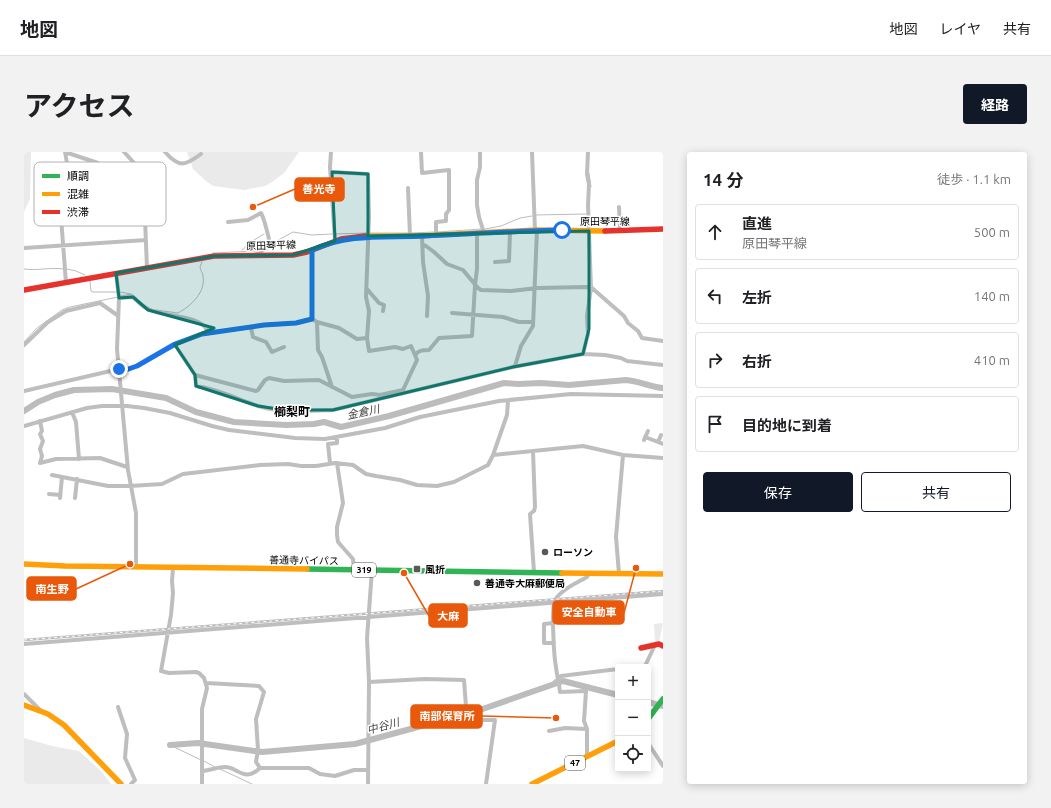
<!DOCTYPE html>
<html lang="ja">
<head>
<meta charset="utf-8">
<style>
	:root { --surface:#fff; --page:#f2f2f2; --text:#202124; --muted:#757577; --line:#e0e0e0; --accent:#111827 }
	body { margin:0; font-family:Ubuntu,"Noto Sans JP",sans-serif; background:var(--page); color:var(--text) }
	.controls { position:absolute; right:12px; bottom:12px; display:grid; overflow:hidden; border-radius:4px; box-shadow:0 2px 10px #0003 }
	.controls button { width:36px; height:36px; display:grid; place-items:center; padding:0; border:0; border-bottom:1px solid var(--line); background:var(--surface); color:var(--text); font:20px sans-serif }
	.stop { position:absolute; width:12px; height:12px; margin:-9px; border:3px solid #1a73e8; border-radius:50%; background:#fff }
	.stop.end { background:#1a73e8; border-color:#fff; box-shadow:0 1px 4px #0008 }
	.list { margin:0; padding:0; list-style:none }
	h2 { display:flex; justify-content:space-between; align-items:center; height:52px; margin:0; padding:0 16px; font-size:17px }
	h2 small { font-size:13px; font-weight:400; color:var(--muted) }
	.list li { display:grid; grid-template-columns:26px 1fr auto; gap:12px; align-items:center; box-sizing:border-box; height:56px; margin:0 8px 8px; padding:0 8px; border:1px solid var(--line); border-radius:4px }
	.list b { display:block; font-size:15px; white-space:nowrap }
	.list p { margin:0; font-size:13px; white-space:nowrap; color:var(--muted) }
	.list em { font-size:13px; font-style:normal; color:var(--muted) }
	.actions { display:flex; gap:8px; padding:12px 16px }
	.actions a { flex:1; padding:9px 0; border:1px solid var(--accent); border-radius:4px; text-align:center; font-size:14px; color:var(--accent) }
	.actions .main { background:var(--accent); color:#fff }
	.icon { flex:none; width:22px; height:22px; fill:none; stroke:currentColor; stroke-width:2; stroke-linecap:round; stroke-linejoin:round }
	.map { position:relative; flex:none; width:639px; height:632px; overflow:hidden; border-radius:4px }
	header { display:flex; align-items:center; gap:24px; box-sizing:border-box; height:56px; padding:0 20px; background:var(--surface); border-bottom:1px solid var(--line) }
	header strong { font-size:19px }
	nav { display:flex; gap:22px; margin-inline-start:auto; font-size:14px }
	.intro { display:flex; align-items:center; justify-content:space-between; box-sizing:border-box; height:96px; padding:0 24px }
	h1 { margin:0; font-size:28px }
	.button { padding:10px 18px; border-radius:4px; background:var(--accent); color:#fff; font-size:14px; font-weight:700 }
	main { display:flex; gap:24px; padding:0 24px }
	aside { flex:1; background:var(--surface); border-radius:4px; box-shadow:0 2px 10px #0003 }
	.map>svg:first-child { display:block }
	.green { fill:#eaeaea }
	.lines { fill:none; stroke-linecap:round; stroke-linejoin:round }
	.stream { stroke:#bcbcbc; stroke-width:1 }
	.river { stroke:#bcbcbc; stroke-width:6 }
	.street { stroke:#bebebe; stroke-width:4 }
	.fast { stroke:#30b455; stroke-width:5.5 }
	.slow { stroke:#ff9f0a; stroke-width:5.5 }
	.jam { stroke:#e5322d; stroke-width:5.5 }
	.rail-casing { stroke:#bdbdbd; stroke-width:2.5 }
	.rail { stroke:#fff; stroke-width:1; stroke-dasharray:3; stroke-linecap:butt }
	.route { stroke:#1a73e8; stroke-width:5 }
	.marked { fill:#0f766e; fill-opacity:0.2; stroke:#0f766e; stroke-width:3; stroke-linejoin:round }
	.poi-dot { fill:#595959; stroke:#fff; stroke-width:1.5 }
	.labels { text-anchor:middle; stroke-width:3; stroke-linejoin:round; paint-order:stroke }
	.shield { fill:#fff; stroke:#4c4c4c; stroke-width:1 }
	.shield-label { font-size:9px; font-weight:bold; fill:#000 }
	.street-label { font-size:10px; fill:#000; stroke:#fff }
	.poi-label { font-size:10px; font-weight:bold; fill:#000; stroke:#fff; text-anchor:start }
	.water-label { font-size:11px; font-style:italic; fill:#414141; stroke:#fff }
	.quarter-label { font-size:12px; font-weight:bold; fill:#000; stroke:#fff }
	.key { fill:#fff; stroke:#b2b2b2; stroke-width:1 }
	.key-label { font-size:11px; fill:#000 }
	.leader { fill:none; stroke:#e8590c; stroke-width:1.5 }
	.callout-dot { fill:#e8590c; stroke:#fff; stroke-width:1.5 }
	.callout { fill:#e8590c; stroke:#e8590c; stroke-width:1.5 }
	.callout-label { font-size:11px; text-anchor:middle; font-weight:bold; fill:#fff }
</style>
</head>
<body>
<header>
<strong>地図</strong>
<nav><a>地図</a><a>レイヤ</a><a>共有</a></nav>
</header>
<div class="intro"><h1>アクセス</h1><a class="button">経路</a></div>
<main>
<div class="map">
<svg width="639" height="632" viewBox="0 0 639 632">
	<rect width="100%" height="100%" fill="#fff"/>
	<path class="green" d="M0,0H7L6,47L0,60Z
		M163,0H275L260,21L248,30L241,34L220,38L189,34L182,29L169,17Z
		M639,471L635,490H631L630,472Z
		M0,586L28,594L55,599L77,619L87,632H0Z"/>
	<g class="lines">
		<path class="stream" d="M565,21L567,35
			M511,63L562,62
			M461,77L477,74L496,66L508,64
			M413,80L458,77
			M345,81H384
			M387,81L410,80
			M312,82L342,81
			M247,92L269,80L288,83L308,82
			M218,98L230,88L240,82
			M189,101L232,99L244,93
			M0,117C13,119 26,115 40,117
			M43,117L52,119L61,123
			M66,129L67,139L69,140H93
			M96,140L107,142
			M97,144L107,142L109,143
			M132,158L154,161C167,154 182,140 179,124C179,121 176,118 176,115L178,110
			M0,190L13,176L38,158L46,155L94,145
			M146,593L177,608
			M180,609L191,615
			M196,617L228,632"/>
		<path class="river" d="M0,259L14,250L31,243L50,238L88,237L142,246L172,260L210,270L262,273L290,272L300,270L317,275L365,264L480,231L494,232L517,231L545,233L602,228C615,229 626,235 639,236
			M624,550L639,554
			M146,593L174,591L238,600L331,592L453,559L539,529L594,543"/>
		<path class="street" d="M41,0L43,11L36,52L42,131
			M41,0L74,11L69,35
			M100,0L112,13L119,23L121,29L120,43L123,116
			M141,0C155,16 161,14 177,2
			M307,0L306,15L311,89
			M397,0L398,21L425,18V58L422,62V69L412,70V84
			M456,0V15L453,28V53L455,65L460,81
			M508,0L511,79
			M60,34L65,8
			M384,36L386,84
			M595,55L596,79
			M204,70L224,68L237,61C240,66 246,89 246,94L231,103
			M398,84L399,110L404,144L403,164
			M399,93L402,94L410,100L423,112L439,118L454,136L457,138L487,139L513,136L562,135L568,136L600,164L604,171L614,179L618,186L639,189
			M0,96L122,88
			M471,110L485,109L486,80
			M92,121L95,146L93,197L104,318L112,361V415
			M343,137L355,151L360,153L359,159
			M95,146L109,145C113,149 118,154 124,157C138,165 177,162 184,180
			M428,161L479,165L495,170H509
			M288,167L293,170L315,176L333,187L343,186L345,159L342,145L345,65L344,22L308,20
			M288,167V98
			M293,170L294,198L298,205L308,235
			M227,176L229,185L242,190L248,200L260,195
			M343,186L345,199L371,195L379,197L387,194L391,203
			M0,193L24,170L42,159L76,151L93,163
			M151,193L171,223L232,239L234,238L241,228L245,226L260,229L295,228L328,245L348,242L356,243L379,238L393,208L391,203C395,198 399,198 405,198L415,186L448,184L451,133L453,117V82
			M559,202L564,182L563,164L567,136L564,53L565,32L563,22L564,0
			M491,214L497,194L509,174L513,78
			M96,220L113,214L151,193L178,182L240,173L272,171L288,167
			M171,223L172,234C194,237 213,247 234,254C258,261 284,259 309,258L489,215L559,202L581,203L597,206L603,209L639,213
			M0,239L95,217
			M48,260L52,270L55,307
			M16,269L18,279L16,282L19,289L16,297L18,304L16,311L32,307L76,306L103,315
			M0,274L63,256L78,254H103L120,256L146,261L188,274L205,278L271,286L301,287L361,276L396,265L475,249L547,242L639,244
			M621,285L639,292
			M620,288L624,279
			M634,290L637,283
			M509,299L511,355L510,359L506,362L510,420
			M469,303L559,294L599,303L639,306
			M306,311L304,292L313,291V285
			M313,311L319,351L313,375V383L314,390L329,407L330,418
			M28,323L84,334H106L138,332L159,322L236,313L264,312L277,314H292L311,311L329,313L342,322L352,324L376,328L393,333L413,334L430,330L464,313L469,303L483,263L484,249
			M25,342L36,343
			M36,346L38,325
			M51,346L53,327
			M149,416L148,429L149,441L147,463L137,519L145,521L172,520L175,521L180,526L183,536L178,557V632
			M595,422L592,385L599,303
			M529,471L520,472V491H530
			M0,492L639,442
			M615,515L621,514L631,493
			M345,530L401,527L440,528L443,568H471L462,632
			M182,531L235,534L240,540L232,567L234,598L232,610L236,616
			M530,531L537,524L594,517
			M0,542L16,558
			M94,555L103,582L101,606L111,628L107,632
			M525,579L541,576L563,577
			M624,591L639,614
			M563,605V577L560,569L562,539L536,540C535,531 533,524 532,515C530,505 527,455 531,448C538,437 553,431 563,425L565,421
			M179,619C187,618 194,615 201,615C214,615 220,631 236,616H285L296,622L311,624L330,618H344
			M344,632L345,530L343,486L348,418"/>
		<path class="fast" d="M283,417L538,421
			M624,567L639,547"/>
		<path class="slow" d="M341,84H394L513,78L581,79
			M0,412L41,414L283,417
			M538,421L639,422
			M0,553L24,562L40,573L97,632
			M508,632L594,589"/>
		<path class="jam" d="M581,79L639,77
			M0,138L190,104L269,103L283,100L317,87L341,84
			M617,496L635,492L639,494"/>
		<defs>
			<path id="rail" d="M0,488L639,439"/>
		</defs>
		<use href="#rail" class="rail-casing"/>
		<use href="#rail" class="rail"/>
	</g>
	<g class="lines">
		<path class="route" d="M95,217L96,220L113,214L151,192L178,182L240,173L272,171L288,167V98C326,81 361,86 400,84C446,82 492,79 538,78"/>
	</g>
	<path class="marked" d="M308,20L344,22V84L565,79V177L559,202L489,215L309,258H260L234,254L172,234L171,223L151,193L190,176L124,158L109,145L95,146L92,121L190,104L269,103L311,89Z"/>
	<g class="poi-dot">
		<circle cx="521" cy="400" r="4"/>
		<rect x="389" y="413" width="8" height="8" rx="2"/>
		<circle cx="453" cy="431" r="4"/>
	</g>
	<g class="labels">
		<g class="shield">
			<rect x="328" y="411" width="24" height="14" rx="3"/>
			<rect x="541" y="604" width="20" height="14" rx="3"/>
		</g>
		<g class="shield-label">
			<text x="340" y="421">319</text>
			<text x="551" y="614">47</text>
		</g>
		<g class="street-label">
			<text x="581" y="73">原田琴平線</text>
			<text transform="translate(247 93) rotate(-2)" y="4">原田琴平線</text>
			<text transform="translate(280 408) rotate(1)" y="4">善通寺バイパス</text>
		</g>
		<g class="poi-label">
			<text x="529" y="404">ローソン</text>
			<text x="401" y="421">風折</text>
			<text x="461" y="435">善通寺大麻郵便局</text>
		</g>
		<g class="water-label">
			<text transform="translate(339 260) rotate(-12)" y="4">金倉川</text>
			<text transform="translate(359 574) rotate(-15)" y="4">中谷川</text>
		</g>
		<g class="quarter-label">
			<text x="268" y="264">櫛梨町</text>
		</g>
	</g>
	<rect x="10" y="10" width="132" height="64" rx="6" class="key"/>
	<rect x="18" y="22" width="18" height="4" fill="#30b455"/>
	<rect x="18" y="40" width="18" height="4" fill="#ff9f0a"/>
	<rect x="18" y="58" width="18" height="4" fill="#e5322d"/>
	<g class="key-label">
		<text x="43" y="28">順調</text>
		<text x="43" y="46">混雑</text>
		<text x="43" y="64">渋滞</text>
	</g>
	<path class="leader" d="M229 55L271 37M106 412L52 437M612 416L600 461M380 421L405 464M532 566L458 564"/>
	<g class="callout-dot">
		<circle cx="229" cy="55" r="4"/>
		<circle cx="106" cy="412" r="4"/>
		<circle cx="612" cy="416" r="4"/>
		<circle cx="380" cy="421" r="4"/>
		<circle cx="532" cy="566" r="4"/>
	</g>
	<g class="callout">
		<rect x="271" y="26" width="49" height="23" rx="4"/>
		<rect x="3" y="425" width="49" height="23" rx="4"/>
		<rect x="529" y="449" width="71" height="23" rx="4"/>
		<rect x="405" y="452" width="38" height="23" rx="4"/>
		<rect x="387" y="553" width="71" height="23" rx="4"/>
	</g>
	<g class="callout-label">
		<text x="295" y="41">善光寺</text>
		<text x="28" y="441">南生野</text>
		<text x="565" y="464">安全自動車</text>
		<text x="424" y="468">大麻</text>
		<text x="423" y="568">南部保育所</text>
	</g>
</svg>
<div class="controls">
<button>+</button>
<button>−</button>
<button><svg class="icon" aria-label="locate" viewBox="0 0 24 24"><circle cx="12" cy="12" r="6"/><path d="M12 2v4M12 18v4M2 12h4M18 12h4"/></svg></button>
</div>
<div class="stop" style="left:538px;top:78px"></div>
<div class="stop end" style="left:95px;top:217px"></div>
</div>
<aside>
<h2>14 分<small>徒歩 · 1.1 km</small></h2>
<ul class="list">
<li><svg class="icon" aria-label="ahead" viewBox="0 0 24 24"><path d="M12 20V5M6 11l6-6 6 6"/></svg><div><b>直進</b><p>原田琴平線</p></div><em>500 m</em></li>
<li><svg class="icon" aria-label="left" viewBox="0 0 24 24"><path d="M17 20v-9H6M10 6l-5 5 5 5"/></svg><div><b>左折</b></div><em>140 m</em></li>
<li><svg class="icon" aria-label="right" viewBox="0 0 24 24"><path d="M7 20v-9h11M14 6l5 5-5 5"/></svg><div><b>右折</b></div><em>410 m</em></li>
<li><svg class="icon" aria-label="arrive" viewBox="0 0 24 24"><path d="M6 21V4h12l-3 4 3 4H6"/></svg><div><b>目的地に到着</b></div></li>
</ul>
<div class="actions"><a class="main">保存</a><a>共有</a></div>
</aside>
</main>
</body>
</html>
